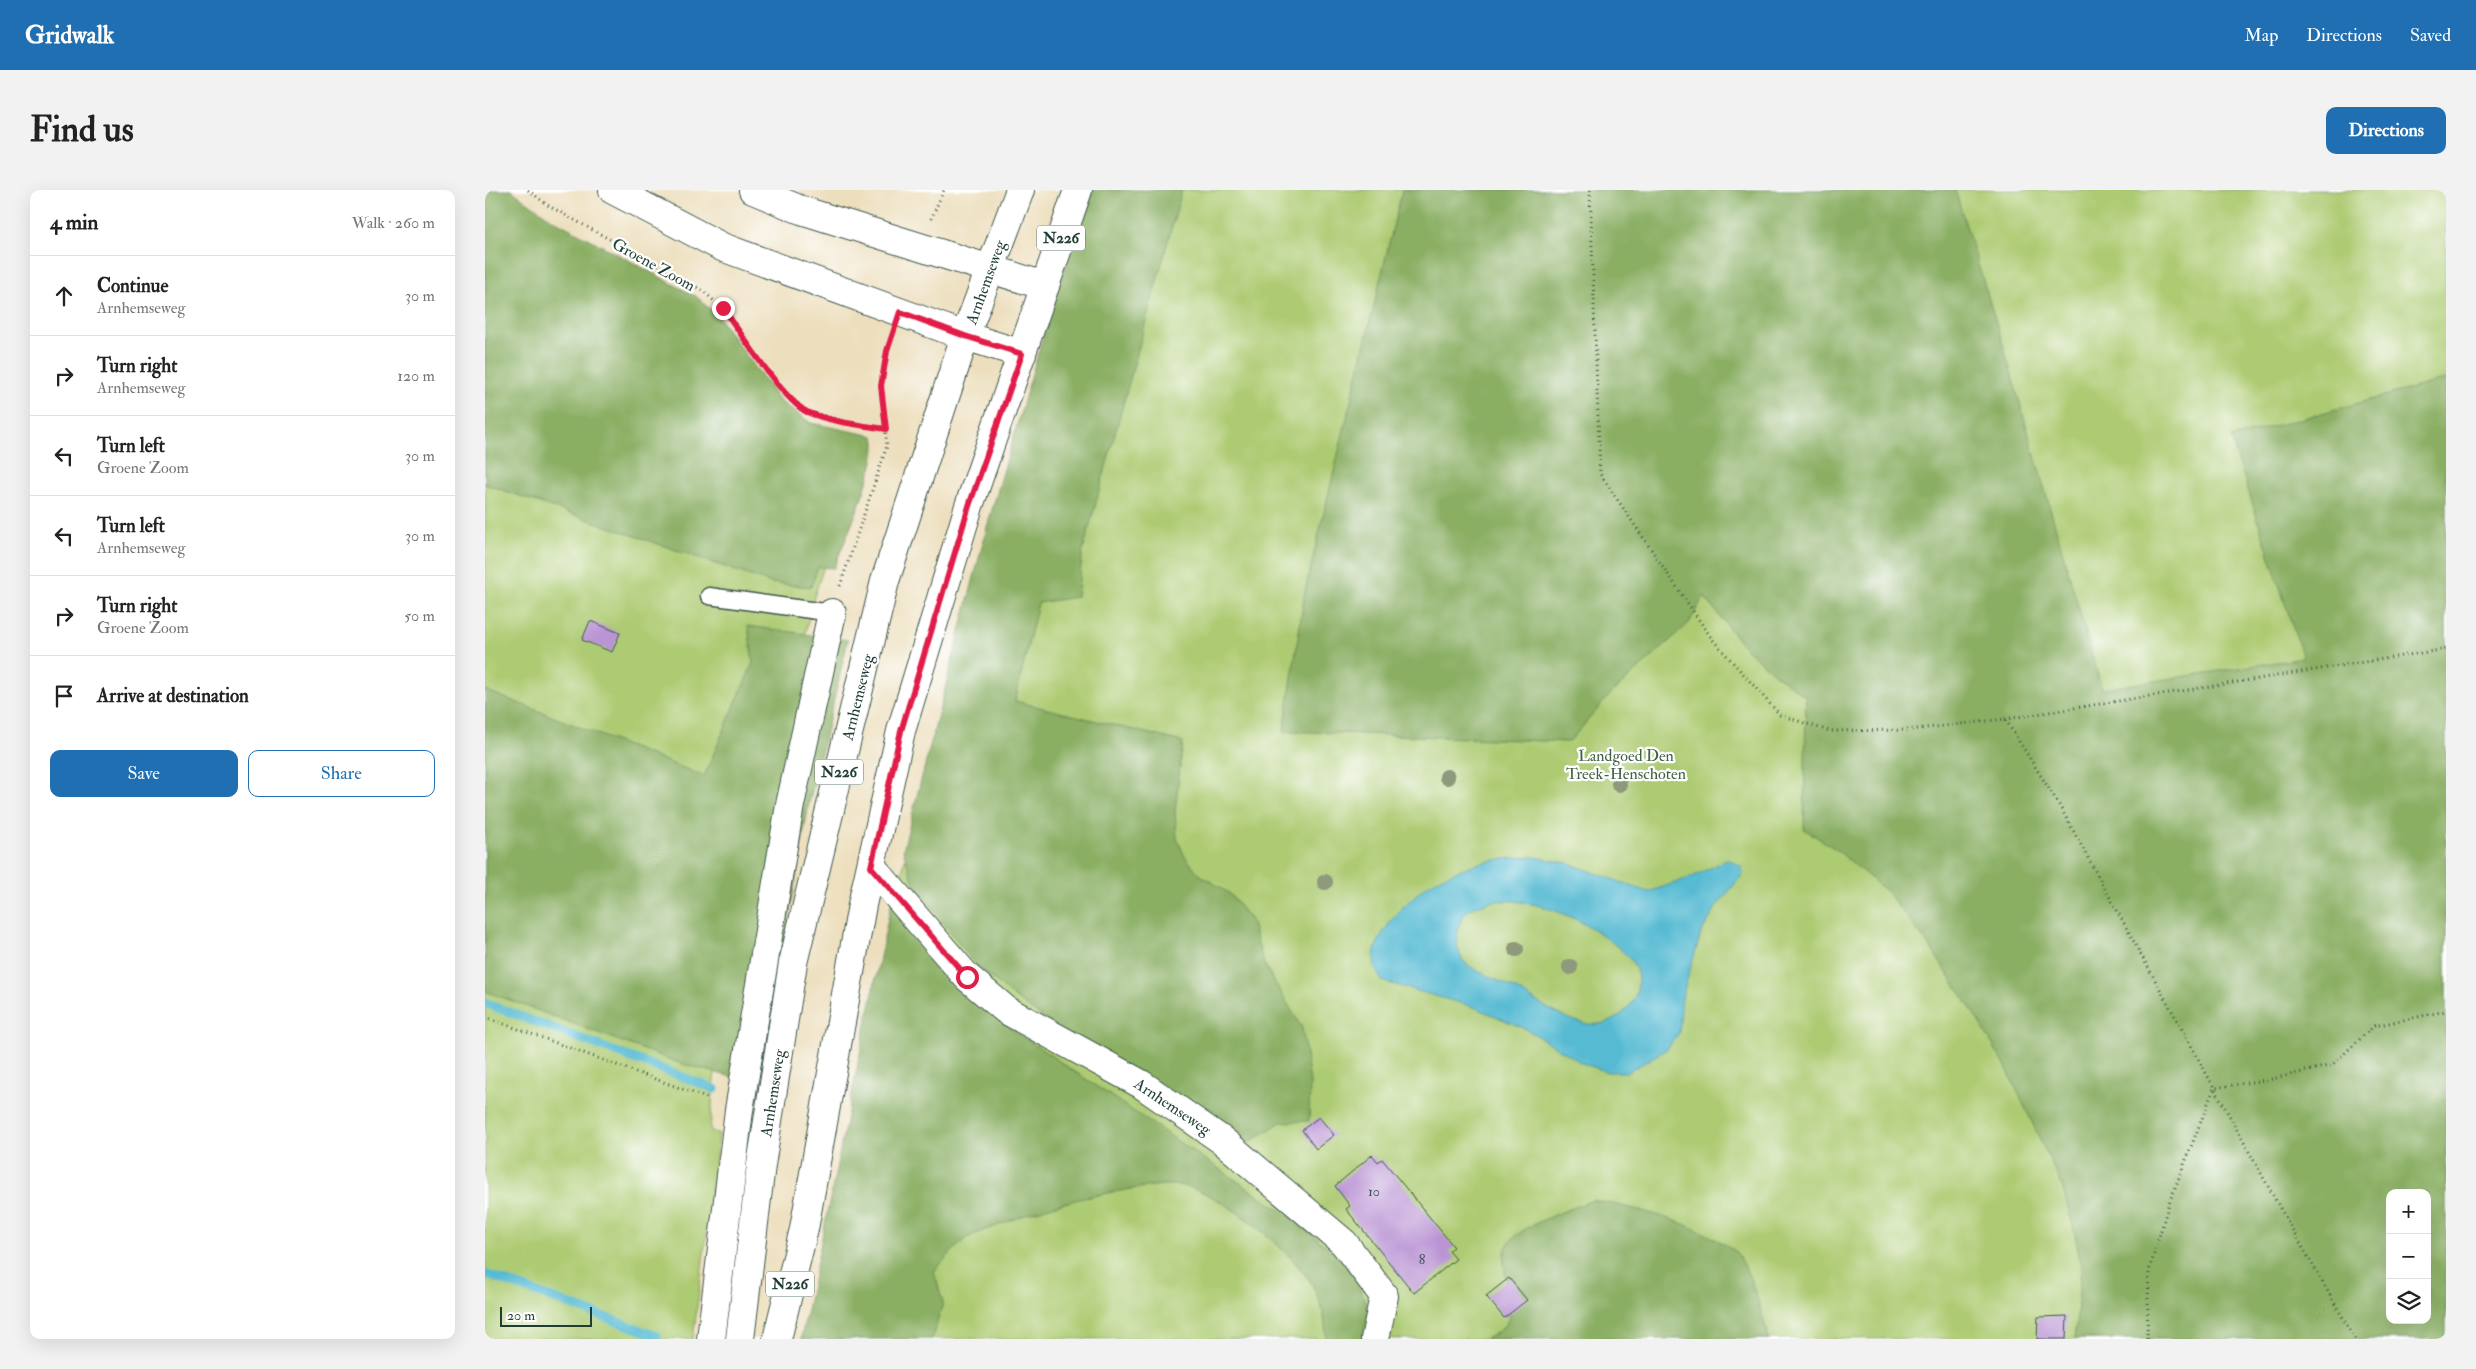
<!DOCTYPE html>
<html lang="en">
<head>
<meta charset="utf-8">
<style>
	:root { --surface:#fff; --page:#f2f2f2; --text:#222; --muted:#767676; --line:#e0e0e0; --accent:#1f6fb2 }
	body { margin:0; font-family:"IM FELL Double Pica",serif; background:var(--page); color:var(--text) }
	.controls { position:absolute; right:15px; bottom:15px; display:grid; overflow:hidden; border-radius:10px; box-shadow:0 5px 20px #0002 }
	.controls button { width:45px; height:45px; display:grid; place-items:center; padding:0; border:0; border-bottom:1px solid var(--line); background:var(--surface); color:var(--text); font:25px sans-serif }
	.scale { position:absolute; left:15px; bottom:12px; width:92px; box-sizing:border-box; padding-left:5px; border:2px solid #1f3d34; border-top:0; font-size:14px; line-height:18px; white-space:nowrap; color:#1f3d34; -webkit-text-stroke:4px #fff; paint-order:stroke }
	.stop { position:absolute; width:15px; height:15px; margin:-11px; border:4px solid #e11d48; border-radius:50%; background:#fff }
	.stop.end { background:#e11d48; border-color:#fff; box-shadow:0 1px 5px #0008 }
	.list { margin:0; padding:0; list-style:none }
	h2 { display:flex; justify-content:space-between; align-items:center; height:65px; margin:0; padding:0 20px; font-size:21px }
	h2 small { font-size:16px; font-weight:400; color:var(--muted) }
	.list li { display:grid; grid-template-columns:32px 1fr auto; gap:15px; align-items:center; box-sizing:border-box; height:80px; padding:0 20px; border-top:1px solid var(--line) }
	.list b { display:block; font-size:19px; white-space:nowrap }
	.list p { margin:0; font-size:16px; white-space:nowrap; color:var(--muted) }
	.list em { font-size:16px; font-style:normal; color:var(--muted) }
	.actions { display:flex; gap:10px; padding:15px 20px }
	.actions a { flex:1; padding:11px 0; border:1px solid var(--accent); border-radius:10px; text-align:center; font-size:18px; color:var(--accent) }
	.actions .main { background:var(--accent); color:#fff }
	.icon { flex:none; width:28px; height:28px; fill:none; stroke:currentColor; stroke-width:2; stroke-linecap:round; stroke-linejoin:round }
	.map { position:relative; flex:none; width:1961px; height:1149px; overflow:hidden; border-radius:10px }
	header { display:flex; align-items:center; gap:30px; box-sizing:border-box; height:70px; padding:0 25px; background:var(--accent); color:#fff }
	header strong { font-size:24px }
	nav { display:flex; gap:28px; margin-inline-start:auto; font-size:18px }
	.intro { display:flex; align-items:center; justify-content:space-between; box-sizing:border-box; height:120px; padding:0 30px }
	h1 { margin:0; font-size:35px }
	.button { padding:12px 22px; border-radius:10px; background:var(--accent); color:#fff; font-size:18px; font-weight:700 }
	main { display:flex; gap:30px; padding:0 30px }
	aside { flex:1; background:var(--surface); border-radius:10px; box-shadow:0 5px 20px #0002 }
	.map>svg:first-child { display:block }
	.green { fill:#adcb72; stroke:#668453; fill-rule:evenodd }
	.forest { fill:#8aaf64; stroke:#54764c; fill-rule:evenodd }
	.water { fill:#54bad2; stroke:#3a7c83; fill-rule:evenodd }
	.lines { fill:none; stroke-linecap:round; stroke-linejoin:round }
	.stream { stroke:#54bad2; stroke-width:9 }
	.building { fill:#ba94d4 }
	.lane-casing { stroke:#3e5549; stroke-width:19 }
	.street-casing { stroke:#3e5549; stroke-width:30 }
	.secondary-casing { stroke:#3e5549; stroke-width:30 }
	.primary-casing { stroke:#3e5549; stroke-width:30 }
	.path { stroke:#3e5549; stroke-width:3; stroke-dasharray:1 4; stroke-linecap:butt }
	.lane { stroke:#fff; stroke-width:16 }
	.street { stroke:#fff; stroke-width:28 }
	.secondary { stroke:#fff; stroke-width:28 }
	.primary { stroke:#fff; stroke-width:28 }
	.tree { fill:#8f997b }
	.route { stroke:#e11d48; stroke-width:6 }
	.labels { text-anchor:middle; stroke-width:4.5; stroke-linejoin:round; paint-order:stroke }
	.number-label { font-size:14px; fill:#46535c }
	.shield { fill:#fff; stroke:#627771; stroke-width:1 }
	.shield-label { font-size:15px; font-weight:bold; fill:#1f3d34 }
	.street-label { font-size:16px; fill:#1f3d34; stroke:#fff }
	.park-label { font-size:16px; fill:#426044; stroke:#fff }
</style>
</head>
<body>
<header>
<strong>Gridwalk</strong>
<nav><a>Map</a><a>Directions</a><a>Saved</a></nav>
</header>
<div class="intro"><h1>Find us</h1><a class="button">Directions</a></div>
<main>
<aside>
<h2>4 min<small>Walk · 260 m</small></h2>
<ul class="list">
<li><svg class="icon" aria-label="ahead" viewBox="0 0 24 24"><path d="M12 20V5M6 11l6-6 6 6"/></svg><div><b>Continue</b><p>Arnhemseweg</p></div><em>30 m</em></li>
<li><svg class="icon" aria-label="right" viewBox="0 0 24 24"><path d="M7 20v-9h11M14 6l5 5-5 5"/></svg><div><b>Turn right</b><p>Arnhemseweg</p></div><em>120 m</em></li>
<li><svg class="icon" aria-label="left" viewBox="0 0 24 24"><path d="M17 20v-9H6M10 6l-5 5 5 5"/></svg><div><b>Turn left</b><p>Groene Zoom</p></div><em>30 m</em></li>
<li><svg class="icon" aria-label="left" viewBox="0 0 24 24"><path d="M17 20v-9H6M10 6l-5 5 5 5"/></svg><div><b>Turn left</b><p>Arnhemseweg</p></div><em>30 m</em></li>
<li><svg class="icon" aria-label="right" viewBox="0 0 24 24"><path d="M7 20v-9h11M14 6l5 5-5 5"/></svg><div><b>Turn right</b><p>Groene Zoom</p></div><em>50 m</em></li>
<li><svg class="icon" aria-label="arrive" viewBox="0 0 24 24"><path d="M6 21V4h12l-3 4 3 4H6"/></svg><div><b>Arrive at destination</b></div></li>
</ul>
<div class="actions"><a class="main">Save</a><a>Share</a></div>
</aside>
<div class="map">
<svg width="1961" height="1149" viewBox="0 0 1961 1149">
	<rect width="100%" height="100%" fill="#fff"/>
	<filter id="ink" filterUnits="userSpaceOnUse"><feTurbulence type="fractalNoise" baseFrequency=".02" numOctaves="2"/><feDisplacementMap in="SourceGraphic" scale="10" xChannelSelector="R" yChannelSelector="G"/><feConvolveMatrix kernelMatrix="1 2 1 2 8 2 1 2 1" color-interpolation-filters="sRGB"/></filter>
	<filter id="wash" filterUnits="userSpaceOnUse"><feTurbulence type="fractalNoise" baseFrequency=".0096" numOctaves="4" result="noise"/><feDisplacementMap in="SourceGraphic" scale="20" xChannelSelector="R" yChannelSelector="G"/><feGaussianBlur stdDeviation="1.12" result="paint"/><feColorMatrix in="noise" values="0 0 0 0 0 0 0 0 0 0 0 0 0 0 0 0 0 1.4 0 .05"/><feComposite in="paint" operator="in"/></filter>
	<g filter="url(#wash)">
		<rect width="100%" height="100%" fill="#eddfbe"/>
		<path class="green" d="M0,0H7L89,111L376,262L329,407L267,661L229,890L225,940L234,944L208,1149H0Z
			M615,0H1961V1149H321L435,596ZM1905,1003H1942V1130H1905Z"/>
		<path class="forest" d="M0,0H26L65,28L212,107L233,127L297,213L326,233L389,246C397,270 359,351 349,378L333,377L326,397L286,393L0,294Z
			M601,0H697L598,360L592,407L553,413L530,511L698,552L690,621L692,648L699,665L714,684L744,703L766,730L779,774L817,838L825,892L824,931L796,932L765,952L749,955L692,924L533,810L489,773L429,694L418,660L502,337Z
			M917,0H1470L1519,158L1617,499L1818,468L1746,248L1961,189V1149H1590L1596,1077L1590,1043L1577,996L1521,877L1488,822L1443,754L1401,701L1352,660L1319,639L1321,507L1290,484L1259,457L1219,406L1204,433L1124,506L1084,552L799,541L820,401ZM1905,1003H1942V1130H1905Z
			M263,436L363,450L323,618L275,894L197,874L0,801V500L219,586L268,473Z
			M407,709L525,838L813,1032L852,1066L870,1087L884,1122L877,1149H841C841,1127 835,1107 823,1088C801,1057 731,998 693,995C678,994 662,997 647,999C600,1006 553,1018 509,1037C501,1040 491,1043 484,1047C471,1056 459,1070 449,1082L458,1113L447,1149H316Z
			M1108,1010C1152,1019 1194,1028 1232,1050C1237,1053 1244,1056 1249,1060C1264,1074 1278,1128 1284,1149H1000C1052,1127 1006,1086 1023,1054C1032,1037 1090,1017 1108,1010Z"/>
		<path class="water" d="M1049,667L1083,673L1163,702L1207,687L1243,669L1257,677L1258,684L1232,716L1216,743L1197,807L1194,843L1182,859L1143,882H1122L1097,873L1043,840L989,817L897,791C893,784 889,778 889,770C888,745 922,711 940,697C951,689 969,682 982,677C1004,669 1025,668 1049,667ZM1006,711C1016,711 1027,710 1037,712C1074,718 1117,739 1143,767C1170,796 1138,839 1103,834C1077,830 1053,812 1031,799C1016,791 998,785 984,776C967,765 969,729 985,719C991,715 1000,714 1006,711Z"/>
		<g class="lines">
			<path class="stream" d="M0,813L230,899
				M0,1084L172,1146"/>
		</g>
		<g id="blocks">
			<path class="building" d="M105,431L135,443L127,462L97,450Z
				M834,927L849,945L831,959L817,940Z
				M887,965L893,972L897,969L969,1057L964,1061L971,1069L929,1103L861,1019L865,1016L850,996Z
				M1024,1088L1042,1110L1019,1128L1001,1106Z
				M1582,1126L1581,1149H1552L1553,1127Z"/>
		</g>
	</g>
	<g filter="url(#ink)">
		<use href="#blocks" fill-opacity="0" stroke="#3e5549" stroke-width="1"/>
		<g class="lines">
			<defs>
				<path id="lane" d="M224,406L347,423"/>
				<path id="street" d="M387,677L482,787L521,820L656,894L738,951L859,1053L899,1106L890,1149
					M226,1149L254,920L305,615L347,423"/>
				<path id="secondary" d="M128,0L237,57L480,146L537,164
					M268,0L316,20L560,96"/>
				<path id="primary" d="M255,1149L276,975L308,773L400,391L480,146L535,0
					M292,1149L319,1039L377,715L416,541L484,316L593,0"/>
			</defs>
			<use href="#lane" class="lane-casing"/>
			<use href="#street" class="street-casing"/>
			<use href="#secondary" class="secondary-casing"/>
			<use href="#primary" class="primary-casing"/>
			<path class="path" d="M43,0L64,16L217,100L238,119L280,178L299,201L321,221L364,233L401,239
				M1105,0L1115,284L1227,449L1295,525L1344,541L1423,540L1520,529L1573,613L1795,1018L1870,1149
				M446,29L459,0
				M355,396L402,256L396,196L405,151
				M1520,529L1961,459
				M0,827L225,909
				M1662,1149L1664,1081L1684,1013L1729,898L1787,889L1847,875L1889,836L1961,821"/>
			<use href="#lane" class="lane"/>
			<use href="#street" class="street"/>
			<use href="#secondary" class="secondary"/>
			<use href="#primary" class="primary"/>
		</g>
		<g class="tree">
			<circle cx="962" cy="587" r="8"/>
			<circle cx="1134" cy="594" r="8"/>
			<circle cx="840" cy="692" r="8"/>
			<circle cx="1031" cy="759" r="8"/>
			<circle cx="1085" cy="777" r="8"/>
		</g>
	</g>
	<g class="lines" filter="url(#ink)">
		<path class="route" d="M238,118C255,142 298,210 322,222C346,232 376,235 401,239L396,196L402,161L415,122L480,146L537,164L484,316L416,541L386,677L482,787"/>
	</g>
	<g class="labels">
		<g class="number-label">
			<text x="889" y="1006">10</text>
			<text x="937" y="1074">8</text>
		</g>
		<g class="shield">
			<rect x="552" y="35.5" width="48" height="25" rx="4"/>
			<rect x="330" y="569.5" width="48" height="25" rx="4"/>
			<rect x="281" y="1081.5" width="48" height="25" rx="4"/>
		</g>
		<g class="shield-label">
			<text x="576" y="53">N226</text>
			<text x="354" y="587">N226</text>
			<text x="305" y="1099">N226</text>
		</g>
		<g class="street-label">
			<text transform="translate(169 74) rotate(29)" y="6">Groene Zoom</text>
			<text transform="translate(500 92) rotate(-70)" y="6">Arnhemseweg</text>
			<text transform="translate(372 507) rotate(-76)" y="6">Arnhemseweg</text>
			<text transform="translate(287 903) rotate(-81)" y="6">Arnhemseweg</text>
			<text transform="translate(688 916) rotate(34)" y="6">Arnhemseweg</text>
		</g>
		<g class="park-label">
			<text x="1141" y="571">Landgoed Den<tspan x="1141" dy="18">Treek-Henschoten</tspan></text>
		</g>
	</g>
</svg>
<div class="controls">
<button>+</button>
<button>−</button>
<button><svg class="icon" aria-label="layers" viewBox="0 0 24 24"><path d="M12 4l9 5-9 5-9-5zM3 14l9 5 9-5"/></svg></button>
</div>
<div class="scale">20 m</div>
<div class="stop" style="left:482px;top:787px"></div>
<div class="stop end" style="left:238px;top:118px"></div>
</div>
</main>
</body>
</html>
